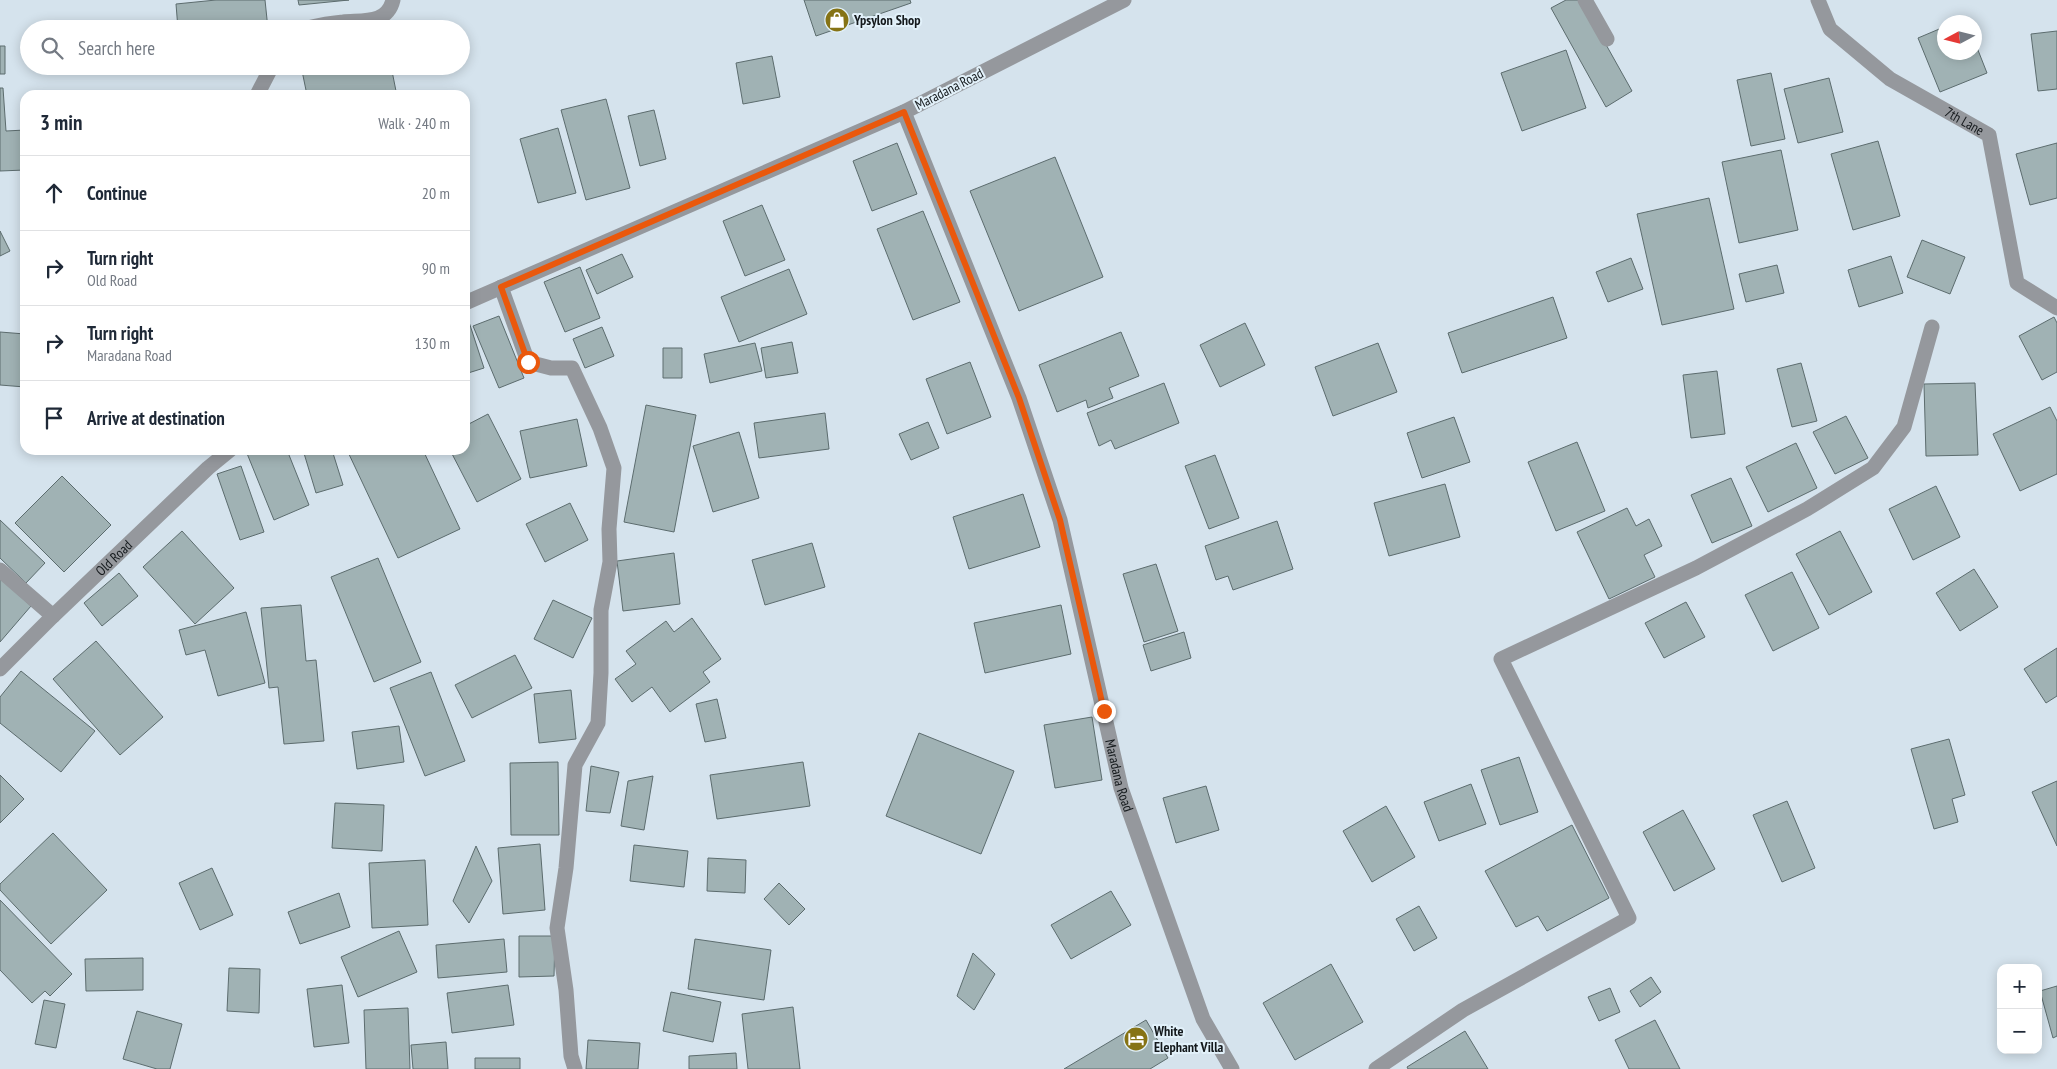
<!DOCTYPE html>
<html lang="en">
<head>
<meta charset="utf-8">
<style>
	:root { --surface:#fff; --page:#f6f6f7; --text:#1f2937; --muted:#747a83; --line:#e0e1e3 }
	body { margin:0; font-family:"PT Sans Narrow",sans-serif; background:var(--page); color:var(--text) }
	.controls { position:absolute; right:15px; bottom:15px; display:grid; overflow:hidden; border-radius:10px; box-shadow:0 2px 12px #0003 }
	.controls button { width:45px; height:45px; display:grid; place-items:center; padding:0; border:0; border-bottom:1px solid var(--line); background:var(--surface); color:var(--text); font:25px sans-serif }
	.compass { position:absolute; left:1937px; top:15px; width:45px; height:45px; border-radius:50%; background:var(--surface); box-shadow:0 2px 12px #0003; rotate:263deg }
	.stop { position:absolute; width:15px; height:15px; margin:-11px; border:4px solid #ea580c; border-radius:50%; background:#fff }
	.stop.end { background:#ea580c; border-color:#fff; box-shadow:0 1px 5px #0008 }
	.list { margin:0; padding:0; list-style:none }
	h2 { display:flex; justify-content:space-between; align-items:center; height:65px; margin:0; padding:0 20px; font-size:21px }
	h2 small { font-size:16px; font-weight:400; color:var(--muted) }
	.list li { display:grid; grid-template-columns:32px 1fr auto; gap:15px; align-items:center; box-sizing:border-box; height:75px; padding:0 20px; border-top:1px solid var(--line) }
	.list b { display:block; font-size:19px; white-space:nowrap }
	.list p { margin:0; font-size:16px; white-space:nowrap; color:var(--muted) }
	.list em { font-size:16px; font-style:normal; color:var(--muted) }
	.icon { flex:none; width:28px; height:28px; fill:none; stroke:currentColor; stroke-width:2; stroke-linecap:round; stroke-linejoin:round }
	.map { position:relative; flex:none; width:2057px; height:1069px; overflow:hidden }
	.search { position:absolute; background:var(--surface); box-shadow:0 2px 12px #0003; left:20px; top:20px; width:450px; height:55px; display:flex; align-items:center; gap:12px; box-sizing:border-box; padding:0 18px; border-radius:28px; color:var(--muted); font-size:19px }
	.panel { position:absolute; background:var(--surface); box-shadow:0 2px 12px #0003; left:20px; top:90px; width:450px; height:365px; border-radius:15px }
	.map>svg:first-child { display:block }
	.building { fill:#a0b2b4; stroke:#5c6c6e }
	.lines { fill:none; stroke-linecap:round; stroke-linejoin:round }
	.minor { stroke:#95989d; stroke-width:15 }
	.route { stroke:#ea580c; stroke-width:6 }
	.labels { text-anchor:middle; stroke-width:4; stroke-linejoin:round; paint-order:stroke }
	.poi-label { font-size:14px; font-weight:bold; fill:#14191c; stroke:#e2f1fa; text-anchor:start }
	.street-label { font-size:14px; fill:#14191c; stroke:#e2f1fa }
</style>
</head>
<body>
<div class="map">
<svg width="2057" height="1069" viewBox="0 0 2057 1069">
	<rect width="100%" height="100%" fill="#d5e3ed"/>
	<path class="building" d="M216,0H265L268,29H178L176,4Z
		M298,0H349L299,5Z
		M804,0H910L911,3L816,36Z
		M1566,0H1581L1632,91L1606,107L1551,8Z
		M1944,27V52H1974V40L1987,73L1940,92L1918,38Z
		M2057,31V89L2038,91L2031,34Z
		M0,46H5V74H0Z
		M1566,50L1586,108L1522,131L1501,73Z
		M772,56L780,97L743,104L736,63Z
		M301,66H391L396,91L375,95H307Z
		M1771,73L1785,139L1751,146L1737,80Z
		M1829,78L1843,132L1798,143L1784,89Z
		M0,88H3L6,131L25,130V170L0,171Z
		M606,99L630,188L586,200L561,110Z
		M654,110L666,159L640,166L628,116Z
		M558,128L576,193L538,203L520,139Z
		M1878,141L1900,216L1853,230L1831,154Z
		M897,143L917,194L872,211L853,161Z
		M2057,143V198L2030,205L2016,154Z
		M1781,150L1798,230L1739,243L1722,162Z
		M1055,157L1103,277L1019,311L970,191Z
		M1709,198L1734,309L1662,325L1637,214Z
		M762,205L785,260L745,276L723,221Z
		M923,211L960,302L913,320L877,229Z
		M0,231L10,251L0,256Z
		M1922,240L1965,257L1950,294L1907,277Z
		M622,254L633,277L597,294L586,270Z
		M1891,256L1903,293L1859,307L1848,270Z
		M1631,258L1643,289L1608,302L1596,272Z
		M1777,265L1784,293L1746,302L1739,274Z
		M580,267L600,318L565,332L544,282Z
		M789,269L807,314L739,342L721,297Z
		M1553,297L1567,338L1462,373L1448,333Z
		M499,316L524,378L499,388L473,326Z
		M2054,317L2057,323V372L2042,380L2019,336Z
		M469,322L484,368L465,374V323Z
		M1245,323L1265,365L1220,387L1200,345Z
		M602,327L614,356L585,368L573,339Z
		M0,332L25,334V387L0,385Z
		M1121,332L1139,376L1109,388L1113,398L1088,408L1086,400L1057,412L1039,365Z
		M792,342L798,373L766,378L761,348Z
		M755,343L762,371L710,383L704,354Z
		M1378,343L1397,392L1333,416L1315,367Z
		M663,348H682V378H663Z
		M970,362L991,417L947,434L926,379Z
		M1801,363L1817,421L1792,427L1777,369Z
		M1717,371L1725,434L1691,438L1683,375Z
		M1164,383L1179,423L1115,449L1111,440L1099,446L1087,413Z
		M1975,383L1978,455L1926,456L1924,384Z
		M646,405L696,415L674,532L624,522Z
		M2050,407L2057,421V474L2020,491L1993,434Z
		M825,413L829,449L759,458L754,423Z
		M488,414L521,479L477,502L450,450H465V426Z
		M1846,416L1868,458L1835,474L1813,432Z
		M1454,417L1470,462L1422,478L1407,433Z
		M577,419L587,466L530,478L520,431Z
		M928,422L939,448L911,460L899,434Z
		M739,432L759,498L713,512L693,446Z
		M1577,442L1605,511L1556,531L1528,462Z
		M1796,443L1817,488L1768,512L1746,467Z
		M287,450L309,505L274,520L246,451Z
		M303,450H332L343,485L316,493Z
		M347,450H423L460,529L398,558Z
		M1215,455L1239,518L1209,529L1185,466Z
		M241,466L264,532L240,540L217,474Z
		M62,476L111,525L64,572L15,523Z
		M1731,478L1752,526L1712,543L1691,495Z
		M1445,484L1460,537L1389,556L1374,503Z
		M1936,486L1960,537L1913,560L1889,509Z
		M1023,494L1040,547L969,569L953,517Z
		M570,503L588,540L545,562L526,524Z
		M1627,508L1636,526L1649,519L1662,546L1644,555L1655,577L1609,599L1577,532Z
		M0,520L45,563L26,583L0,558Z
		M1277,521L1293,569L1233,590L1228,576L1216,580L1205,546Z
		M182,531L234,588L195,624L143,567Z
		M1840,531L1872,592L1829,615L1796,554Z
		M812,543L825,587L765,605L752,560Z
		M674,553L680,604L623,611L617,561Z
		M378,558L421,662L374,682L331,577Z
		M1156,564L1178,631L1144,642L1123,574Z
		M1974,569L1998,607L1960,631L1936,593Z
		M1792,572L1819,628L1773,651L1745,595Z
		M119,573L138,596L102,626L84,603Z
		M0,578L31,606L0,642Z
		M553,600L592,618L573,658L534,639Z
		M1686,602L1705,637L1664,658L1645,623Z
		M301,605L306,661L316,660L324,741L284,744L278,687L269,688L261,608Z
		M1061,605L1071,654L985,673L974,623Z
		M246,612L265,683L218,696L205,650L186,655L179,630Z
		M692,618L721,659L703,672L710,682L670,712L652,687L632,702L615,679L636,664L626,651L666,621L674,632Z
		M1184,632L1191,658L1151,671L1143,645Z
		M96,641L163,717L120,755L53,679Z
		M2057,648V696L2046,703L2024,669Z
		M515,655L532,688L472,718L455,685Z
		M21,671L95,731L61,772L0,723V697Z
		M431,672L465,761L425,776L390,688Z
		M571,690L576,739L539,743L534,694Z
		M717,699L726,738L705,742L696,704Z
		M1092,717L1102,780L1055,788L1044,725Z
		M399,726L404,762L357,769L352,732Z
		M919,733L1014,771L981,854L886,816Z
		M1949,739L1965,795L1952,799L1958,822L1934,829L1911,749Z
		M1519,757L1538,812L1500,825L1481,770Z
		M558,762L559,835H511L510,763Z
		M803,762L810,806L717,819L710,775Z
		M591,766L619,772L610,813L586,811Z
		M0,775L24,799L0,823Z
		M653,776L644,830L621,826L628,781Z
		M2057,781V846L2032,792Z
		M1471,784L1486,824L1439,841L1424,802Z
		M1206,786L1219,830L1176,843L1163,798Z
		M1787,801L1815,868L1782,882L1753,815Z
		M335,803L384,805L382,851L332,848Z
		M1386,806L1415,857L1372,882L1343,831Z
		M1683,810L1715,869L1674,891L1643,832Z
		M1572,825L1609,898L1547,931L1538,916L1516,927L1485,871Z
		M53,833L107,890L51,944L0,890V884Z
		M540,844L545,910L503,914L498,848Z
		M634,845L688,851L684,887L630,881Z
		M476,846L492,881L469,923L453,901Z
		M708,858L746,860L745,893L707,891Z
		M425,860L428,925L372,928L369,863Z
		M212,868L233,915L200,930L179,883Z
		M779,883L805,909L789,925L764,899Z
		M1111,891L1131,925L1071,959L1051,925Z
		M339,893L350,927L300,944L288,912Z
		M0,900L72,974L50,996L45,991L32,1003L0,970Z
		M1419,906L1437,938L1414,951L1396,919Z
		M399,931L417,972L358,997L341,957Z
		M519,936H555L554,976L519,977Z
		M504,939L507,972L438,978L436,945Z
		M695,939L771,950L764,1000L688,989Z
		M973,953L995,974L974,1010L957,996Z
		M143,958V990L86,991L85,959Z
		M1331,964L1363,1022L1295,1060L1263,1003Z
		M229,968L260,969L259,1013L227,1011Z
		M1651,977L1661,992L1640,1007L1630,991Z
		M342,985L349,1043L314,1047L307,989Z
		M508,985L514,1025L452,1033L447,993Z
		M2057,986V1036L2053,1038L2040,991Z
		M1610,988L1620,1012L1599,1021L1588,997Z
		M671,992L721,1002L713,1042L663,1031Z
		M44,1000L65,1004L56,1048L35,1044Z
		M793,1007L800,1069H748L742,1014Z
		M408,1008L410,1069H366L364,1010Z
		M137,1011L182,1024L170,1069H157L123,1059Z
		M1146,1020L1168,1058L1150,1069H1064Z
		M1655,1020L1680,1069H1629L1615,1040Z
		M1465,1031L1488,1069H1408L1407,1067Z
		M588,1040L640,1043L638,1069H586Z
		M446,1042L448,1069H413L411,1045Z
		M736,1053L737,1069H689V1056Z
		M475,1058H520V1069H475Z"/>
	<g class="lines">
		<g class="minor">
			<path id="s1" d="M1124,0L904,112L1019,398L1060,520L1121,788L1203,1019L1232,1069"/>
			<path d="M1585,0L1607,39"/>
			<path id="s2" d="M1818,0L1830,29L1890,79L1989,135L2017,283L2057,308"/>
			<path d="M303,29C316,26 330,23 343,22C362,20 387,25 393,0"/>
			<path d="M257,95L272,66"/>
			<path d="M501,287L528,362L551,368H572L600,428L614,468L609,529L610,562L601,610V673L598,723L575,765L566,868L557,928L566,990L571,1056L575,1069"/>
			<path d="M465,303L904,112"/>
			<path d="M0,570L53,616"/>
			<path id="s3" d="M0,669L53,616L208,468L230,450"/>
			<path d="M1376,1069L1463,1010L1629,918L1501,659L1696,568L1807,509L1873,468L1904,427L1932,327"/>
		</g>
	</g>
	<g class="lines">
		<path class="route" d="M528,362L501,287L904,112L1019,398L1060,520L1104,711"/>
	</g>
	<defs>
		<symbol id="shop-disc" viewBox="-11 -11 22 22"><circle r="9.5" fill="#867315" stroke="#e2f1fa"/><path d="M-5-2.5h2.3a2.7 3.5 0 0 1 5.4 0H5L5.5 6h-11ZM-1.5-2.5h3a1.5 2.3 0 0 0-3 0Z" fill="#fff"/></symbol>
		<symbol id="hotel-disc" viewBox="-11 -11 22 22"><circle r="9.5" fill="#867315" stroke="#e2f1fa"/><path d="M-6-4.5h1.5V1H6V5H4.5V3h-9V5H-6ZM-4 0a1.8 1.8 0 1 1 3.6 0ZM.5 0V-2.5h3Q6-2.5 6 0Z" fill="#fff"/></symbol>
	</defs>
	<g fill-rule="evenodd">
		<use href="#shop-disc" x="823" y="6" width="28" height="28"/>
		<use href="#hotel-disc" x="1122" y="1025" width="28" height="28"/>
	</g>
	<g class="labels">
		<g class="poi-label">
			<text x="854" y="25">Ypsylon Shop</text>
			<text x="1154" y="1036">White<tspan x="1154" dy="16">Elephant Villa</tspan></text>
		</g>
		<g class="street-label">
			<text transform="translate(949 89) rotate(-27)" y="5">Maradana Road</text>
			<text dy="5" stroke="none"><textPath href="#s2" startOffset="195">7th Lane</textPath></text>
			<text dy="5" stroke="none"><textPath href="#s3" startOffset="159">Old Road</textPath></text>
			<text dy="5" stroke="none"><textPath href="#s1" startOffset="946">Maradana Road</textPath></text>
		</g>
	</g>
</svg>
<div class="controls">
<button>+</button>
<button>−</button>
</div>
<svg class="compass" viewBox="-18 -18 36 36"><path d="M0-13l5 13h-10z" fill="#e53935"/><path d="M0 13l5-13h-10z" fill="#747a83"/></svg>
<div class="stop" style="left:528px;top:362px"></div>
<div class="stop end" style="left:1104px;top:711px"></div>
<div class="search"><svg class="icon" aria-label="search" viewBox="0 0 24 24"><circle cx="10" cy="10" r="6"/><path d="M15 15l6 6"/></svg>Search here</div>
<section class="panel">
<h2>3 min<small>Walk · 240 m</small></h2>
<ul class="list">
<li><svg class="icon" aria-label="ahead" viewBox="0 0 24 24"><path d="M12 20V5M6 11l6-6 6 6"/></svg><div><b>Continue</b></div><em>20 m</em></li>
<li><svg class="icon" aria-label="right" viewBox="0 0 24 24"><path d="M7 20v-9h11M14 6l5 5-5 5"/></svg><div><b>Turn right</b><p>Old Road</p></div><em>90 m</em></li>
<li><svg class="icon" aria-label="right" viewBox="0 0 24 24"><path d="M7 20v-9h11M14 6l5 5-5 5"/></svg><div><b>Turn right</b><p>Maradana Road</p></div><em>130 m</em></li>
<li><svg class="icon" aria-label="arrive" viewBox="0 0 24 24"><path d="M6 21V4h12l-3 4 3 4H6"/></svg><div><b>Arrive at destination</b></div></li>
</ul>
</section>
</div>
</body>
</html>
